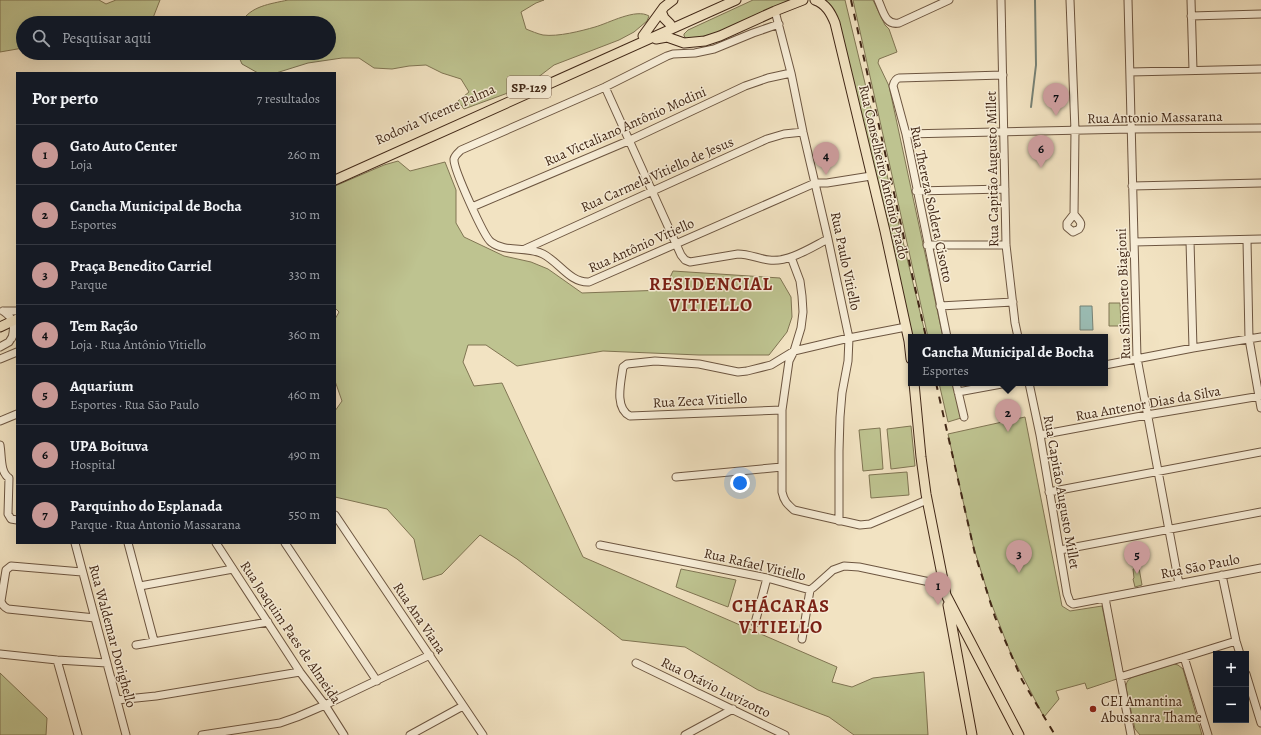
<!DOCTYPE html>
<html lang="pt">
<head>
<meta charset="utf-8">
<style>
	:root { --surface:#171b24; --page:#20242c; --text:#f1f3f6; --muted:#9ea1a6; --line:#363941; --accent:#c59692 }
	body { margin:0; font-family:Alegreya,serif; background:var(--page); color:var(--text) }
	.controls { position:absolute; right:12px; bottom:12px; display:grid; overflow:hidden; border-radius:0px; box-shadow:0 4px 16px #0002 }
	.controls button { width:36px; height:36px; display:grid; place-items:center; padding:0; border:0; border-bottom:1px solid var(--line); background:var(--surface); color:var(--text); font:20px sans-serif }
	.you { position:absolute; left:740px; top:483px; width:14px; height:14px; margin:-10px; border:3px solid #fff; border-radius:50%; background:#1a73e8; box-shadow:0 0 0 6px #1a73e833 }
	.badge { display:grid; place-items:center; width:26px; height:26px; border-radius:50%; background:var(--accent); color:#111; font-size:13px; font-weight:700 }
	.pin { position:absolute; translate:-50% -33px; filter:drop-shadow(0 1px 2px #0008) }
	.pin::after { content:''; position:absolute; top:21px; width:14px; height:12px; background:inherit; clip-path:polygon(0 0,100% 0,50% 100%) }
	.popup { position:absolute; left:908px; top:334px; width:200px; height:52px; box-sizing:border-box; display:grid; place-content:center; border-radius:0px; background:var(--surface); filter:drop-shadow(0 1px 3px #0005); font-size:13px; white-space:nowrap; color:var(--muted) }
	.popup b { font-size:15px; color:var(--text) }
	.popup::after { content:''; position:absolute; left:50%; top:100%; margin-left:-8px; border:8px solid transparent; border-top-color:var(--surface) }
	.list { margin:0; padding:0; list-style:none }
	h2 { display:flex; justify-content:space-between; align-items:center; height:52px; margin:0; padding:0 16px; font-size:17px }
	h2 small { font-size:13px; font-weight:400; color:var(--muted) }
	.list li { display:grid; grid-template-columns:26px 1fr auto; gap:12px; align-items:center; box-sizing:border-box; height:60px; padding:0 16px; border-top:1px solid var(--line) }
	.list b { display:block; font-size:15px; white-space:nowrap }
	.list p { margin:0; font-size:13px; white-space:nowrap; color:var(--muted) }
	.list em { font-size:13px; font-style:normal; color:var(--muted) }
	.icon { flex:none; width:22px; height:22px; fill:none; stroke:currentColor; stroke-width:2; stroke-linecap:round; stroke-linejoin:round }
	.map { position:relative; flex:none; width:1261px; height:735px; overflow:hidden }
	.search { position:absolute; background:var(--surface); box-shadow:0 4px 16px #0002; left:16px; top:16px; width:320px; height:44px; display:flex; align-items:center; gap:10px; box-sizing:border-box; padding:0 14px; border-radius:22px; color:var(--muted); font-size:15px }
	.panel { position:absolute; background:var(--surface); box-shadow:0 4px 16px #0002; left:16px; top:72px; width:320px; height:472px; border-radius:0px }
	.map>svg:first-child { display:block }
	.green { fill:#bec390; stroke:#807553 }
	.water { fill:#9bbeb6; stroke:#778276 }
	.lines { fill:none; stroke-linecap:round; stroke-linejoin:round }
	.stream { stroke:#778276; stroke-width:2 }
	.minor-casing { stroke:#6d5641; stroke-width:9 }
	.major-casing { stroke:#412716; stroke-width:11 }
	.minor { stroke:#f7edd7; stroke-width:7 }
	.major { stroke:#f2e3c2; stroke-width:9 }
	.rail { stroke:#412716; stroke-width:2; stroke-dasharray:7 7; stroke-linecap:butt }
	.poi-dot { fill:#8f2418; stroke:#f7edd7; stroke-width:1.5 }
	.labels { text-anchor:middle; stroke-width:3; stroke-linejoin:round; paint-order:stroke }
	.shield { fill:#f7edd7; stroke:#786250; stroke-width:1 }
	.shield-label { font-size:13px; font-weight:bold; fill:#412716 }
	.street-label { font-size:14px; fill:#412716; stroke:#f7edd7 }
	.poi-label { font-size:14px; fill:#412716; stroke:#f7edd7; text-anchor:start }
	.district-label { font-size:18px; font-weight:bold; letter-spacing:1px; fill:#7a1f14; stroke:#f7edd7 }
</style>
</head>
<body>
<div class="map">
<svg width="1261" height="735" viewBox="0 0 1261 735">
	<rect width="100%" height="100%" fill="#f2e3c2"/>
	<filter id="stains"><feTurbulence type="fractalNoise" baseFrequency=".005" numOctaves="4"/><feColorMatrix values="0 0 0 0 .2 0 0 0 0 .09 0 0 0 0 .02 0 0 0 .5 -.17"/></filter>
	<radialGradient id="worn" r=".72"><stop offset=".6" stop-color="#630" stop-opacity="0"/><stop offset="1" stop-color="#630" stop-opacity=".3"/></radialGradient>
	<path class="green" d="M0,0H99L106,4L116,0H160L151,23H23V48L0,52Z
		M288,0H544L536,3L521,12L526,29C531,31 538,34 543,35C558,37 581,31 595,27C609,23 636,8 649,16L647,21L634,32L619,40L554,65L537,78L523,86L505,94L464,109L458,101L469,92L461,79L442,73L426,65L409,66L392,69L374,68L359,58H342L308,63L276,73H258L242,64L237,53H329V23H241C250,6 270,4 288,0Z
		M753,0H796L720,32L688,40L684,36V34L688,30Z
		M824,0H845L926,337H911L836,16Z
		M853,0H873L885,25L889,29L897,52L879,59L878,63L889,86L943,337H928Z
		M398,161L410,171L445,162L456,190V223L464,237L504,256L531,262L548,269L582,293L664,290L673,271L780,278L791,297L792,317L787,332L769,355H699L603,351L517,366L486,345H468L463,362L474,386L502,383L583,557L837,667L832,682L852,687L873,678L924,672L928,735H854L829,717L758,690L685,647L622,640L517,559L480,535L442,574L423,580L414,539L387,509L335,497V411L342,401L335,381V319L339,312L335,308V186L384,165Z
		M1109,303H1120L1121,326H1109Z
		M939,383H953L961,418L948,422Z
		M1025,417L1062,606L1070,611L1102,606L1117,679L1087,689L1085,683L1056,691L1059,699L1044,717L1011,654L990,600L973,545L948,434Z
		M911,426L915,466L891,469L887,429Z
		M880,428L883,469L863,471L859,430Z
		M907,472L909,495L871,498L869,475Z
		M1139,568L1142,585L1135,587L1133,579L1134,578L1133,569Z
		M681,569L736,580L728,607L676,587Z
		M1174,664L1178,665L1183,669L1202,735H1140L1135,729L1126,688C1126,682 1128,679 1133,677Z
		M0,673L47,718L46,735H0Z"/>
	<path class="water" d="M1080,306H1092L1093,330H1080Z"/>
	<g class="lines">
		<path class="stream" d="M1031,107L1036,65L1035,0"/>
		<defs>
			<path id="minor" d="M878,0C883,10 885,26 899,23L949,0
				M1001,0L1006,245L1015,323L1018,337
				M1070,0L1075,131L1074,214
				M1128,0L1137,358L1179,584
				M1191,0L1193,70
				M775,11L791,73L803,132L828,239L849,338L848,361L842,393L840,417L839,451V521
				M1191,16L1261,14
				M779,24L753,33L714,49L695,53L673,54L667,56L605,87L461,150C458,153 455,155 454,159C453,168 484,237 491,242C505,253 527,246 543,254C559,262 570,283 589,282L815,183H827L871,176
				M1130,72L1261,69
				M605,87L681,255L685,260L690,262L738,254C749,254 759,259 769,260C788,263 812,247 828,239
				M906,134L1131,129L1261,128
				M1132,186L1261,183
				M916,191L1005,189
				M472,207L628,141L745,86L768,78L791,73
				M1074,214C1077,219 1084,222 1079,229L1073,232L1067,227V223Z
				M1247,240L1249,339L1261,408
				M1190,241L1193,348
				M1134,242L1261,239
				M927,245H1006
				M525,249L767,139L784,134L803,132
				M791,257L800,281L802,296L803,312L801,328L794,351L789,361L782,410V492C784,501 787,504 794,510L860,525L870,524L927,500
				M940,306L1013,302
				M3,311C14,318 15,326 12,338
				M3,311H17
				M947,337L906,134L893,86C894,82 895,79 899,78L1003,75
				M0,347L9,342L14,334
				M0,359L17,352
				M1105,365L1193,348L1261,337
				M956,383L964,417
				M1029,383L1040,435L1067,594L1070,602L1073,604L1261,568
				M958,392L1007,383
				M782,410L630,416C614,408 621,382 623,367L627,364L655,361L699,364L738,372L747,371L771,365L794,351L849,338L906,327
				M0,421L17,414
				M1040,435L1147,415L1261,396
				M0,445C2,457 0,472 9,478L8,514L11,519L17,520
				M676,477L782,467
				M1049,492L1261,452
				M335,515L483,735
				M75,543L126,735
				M128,543L154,641
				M216,543L300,672L325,705L344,735
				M285,543L377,681
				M600,545L767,578L810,590L814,587L833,570L844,566L859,567L944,585
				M1060,550L1261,512
				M82,572L11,566L6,570L1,601C2,605 4,607 8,609L95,618
				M1222,575L1236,641L1240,654
				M140,586L233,569
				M1105,598L1131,735
				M755,623L767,578
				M802,639L810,590
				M136,645L268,622
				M0,654L57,660L107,663
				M1184,657L1208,735
				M57,660L78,735
				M636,663L785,735
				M1246,674L1261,723
				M1120,677L1236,641
				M117,700L156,696L300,672
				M202,735L280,723L297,717L325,705L430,655
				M410,735L463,706
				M685,735L733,709"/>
			<path id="major" d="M815,0C826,4 831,13 835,23L885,231L909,341L911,359
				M661,11L664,18L670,24
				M643,36L664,7L673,0
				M656,39L667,37L684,43L705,41L720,36L775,11L803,0
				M335,180L736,0
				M0,327L17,319
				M914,383L921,457L926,494L946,595L1019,735
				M948,605L972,735"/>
		</defs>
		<use href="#minor" class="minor-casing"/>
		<use href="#major" class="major-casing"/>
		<use href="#minor" class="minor"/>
		<use href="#major" class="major"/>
		<path class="rail" d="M851,0L926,337
			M936,383L975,554L995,617L1022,680L1055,735"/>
	</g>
	<circle class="poi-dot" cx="1093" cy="709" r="4"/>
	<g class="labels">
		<rect class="shield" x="507" y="76" width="44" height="22" rx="3"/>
		<g class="shield-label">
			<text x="529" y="92">SP-129</text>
		</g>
		<g class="street-label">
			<text transform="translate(435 114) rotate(-24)" y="5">Rodovia Vicente Palma</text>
			<text transform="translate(1155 117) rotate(-1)" y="5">Rua Antonio Massarana</text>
			<text transform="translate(625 126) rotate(-24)" y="5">Rua Victaliano Antônio Modini</text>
			<text transform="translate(992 169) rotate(-91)" y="5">Rua Capitão Augusto Millet</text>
			<text transform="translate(884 172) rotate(77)" y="5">Rua Conselheiro Antônio Prado</text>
			<text transform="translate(657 174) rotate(-24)" y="5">Rua Carmela Vitiello de Jesus</text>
			<text transform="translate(932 204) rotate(78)" y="5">Rua Thereza Soldera Cisotto</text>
			<text transform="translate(641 245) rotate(-24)" y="5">Rua Antônio Vitiello</text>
			<text transform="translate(846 261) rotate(78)" y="5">Rua Paulo Vitiello</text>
			<text transform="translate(1123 294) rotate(-92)" y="5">Rua Simoneto Biagioni</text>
			<text transform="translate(700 400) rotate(-3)" y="5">Rua Zeca Vitiello</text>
			<text transform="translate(1148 403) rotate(-10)" y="5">Rua Antenor Dias da Silva</text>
			<text transform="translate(1062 492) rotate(80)" y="5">Rua Capitão Augusto Millet</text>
			<text transform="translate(755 564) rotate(13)" y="5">Rua Rafael Vitiello</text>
			<text transform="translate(1200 566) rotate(-11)" y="5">Rua São Paulo</text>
			<text transform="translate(420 618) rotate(56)" y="5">Rua Ana Viana</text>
			<text transform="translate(291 632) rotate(56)" y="5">Rua Joaquim Paes de Almeida</text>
			<text transform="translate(113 636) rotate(75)" y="5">Rua Waldemar Dorighello</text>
			<text transform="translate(716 687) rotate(26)" y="5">Rua Otávio Luvizotto</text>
		</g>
		<g class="poi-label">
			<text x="1101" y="706">CEI Amantina<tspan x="1101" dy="16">Abussanra Thame</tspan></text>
		</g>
		<g class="district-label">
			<text x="711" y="290">RESIDENCIAL<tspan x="711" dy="21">VITIELLO</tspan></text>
			<text x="781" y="612">CHÁCARAS<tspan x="781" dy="21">VITIELLO</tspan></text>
		</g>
	</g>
	<rect width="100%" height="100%" filter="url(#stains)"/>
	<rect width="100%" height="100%" fill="url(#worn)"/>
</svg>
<div class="controls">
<button>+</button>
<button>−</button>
</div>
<div class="you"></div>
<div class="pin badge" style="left:938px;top:605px">1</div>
<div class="pin badge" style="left:1008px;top:432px">2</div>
<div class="popup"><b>Cancha Municipal de Bocha</b>Esportes</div>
<div class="pin badge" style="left:1019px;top:573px">3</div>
<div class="pin badge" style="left:826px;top:175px">4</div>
<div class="pin badge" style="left:1137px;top:574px">5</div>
<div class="pin badge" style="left:1041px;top:168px">6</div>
<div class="pin badge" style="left:1056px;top:116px">7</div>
<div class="search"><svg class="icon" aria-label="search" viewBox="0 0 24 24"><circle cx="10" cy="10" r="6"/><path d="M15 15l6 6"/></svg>Pesquisar aqui</div>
<section class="panel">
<h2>Por perto<small>7 resultados</small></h2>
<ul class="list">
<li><span class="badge">1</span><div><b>Gato Auto Center</b><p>Loja</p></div><em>260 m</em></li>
<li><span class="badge">2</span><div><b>Cancha Municipal de Bocha</b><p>Esportes</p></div><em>310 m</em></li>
<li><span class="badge">3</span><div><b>Praça Benedito Carriel</b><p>Parque</p></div><em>330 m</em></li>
<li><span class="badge">4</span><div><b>Tem Ração</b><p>Loja · Rua Antônio Vitiello</p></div><em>360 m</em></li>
<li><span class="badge">5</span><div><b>Aquarium</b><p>Esportes · Rua São Paulo</p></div><em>460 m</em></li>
<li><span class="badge">6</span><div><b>UPA Boituva</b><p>Hospital</p></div><em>490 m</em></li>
<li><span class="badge">7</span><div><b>Parquinho do Esplanada</b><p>Parque · Rua Antonio Massarana</p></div><em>550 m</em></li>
</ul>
</section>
</div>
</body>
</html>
